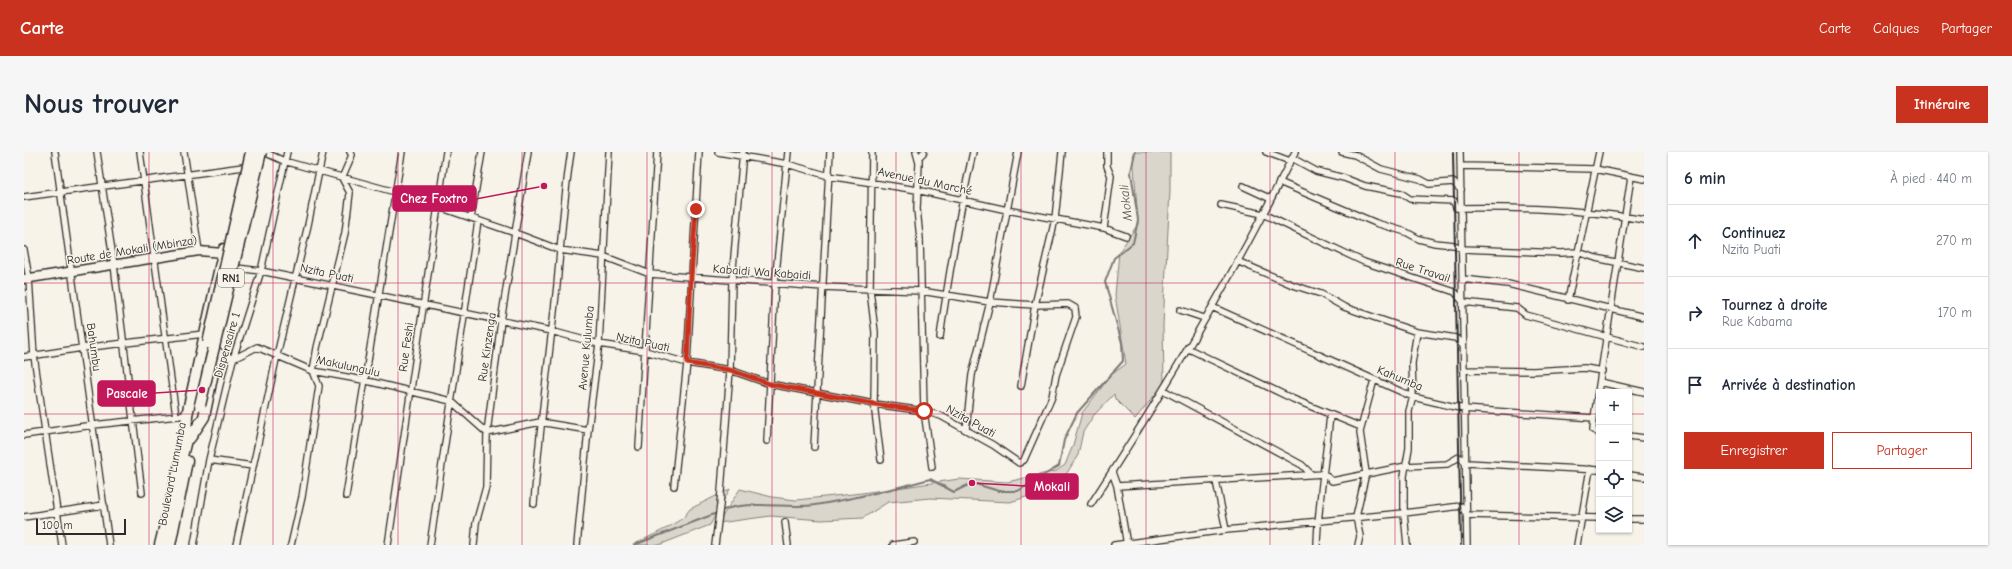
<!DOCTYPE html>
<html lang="fr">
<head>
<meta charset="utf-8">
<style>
	:root { --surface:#fff; --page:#f6f6f7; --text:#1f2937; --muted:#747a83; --line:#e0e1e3; --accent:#c8321e }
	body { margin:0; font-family:"Comic Neue",sans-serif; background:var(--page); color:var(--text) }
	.controls { position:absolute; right:12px; bottom:12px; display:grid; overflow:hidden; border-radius:0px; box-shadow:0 1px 3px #0004 }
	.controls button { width:36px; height:36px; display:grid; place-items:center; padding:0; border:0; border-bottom:1px solid var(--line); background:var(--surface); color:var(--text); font:20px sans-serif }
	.scale { position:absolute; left:12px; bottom:10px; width:90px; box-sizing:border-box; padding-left:4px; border:2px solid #2b2b2b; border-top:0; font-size:11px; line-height:14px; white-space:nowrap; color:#2b2b2b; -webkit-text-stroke:3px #f7f3e8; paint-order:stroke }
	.stop { position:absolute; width:12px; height:12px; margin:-9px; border:3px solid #c8321e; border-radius:50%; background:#fff }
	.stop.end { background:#c8321e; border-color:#fff; box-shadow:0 1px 4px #0008 }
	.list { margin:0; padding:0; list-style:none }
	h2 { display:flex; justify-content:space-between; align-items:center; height:52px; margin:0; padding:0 16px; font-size:17px }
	h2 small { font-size:13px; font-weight:400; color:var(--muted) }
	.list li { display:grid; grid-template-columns:26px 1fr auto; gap:12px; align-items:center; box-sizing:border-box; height:72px; padding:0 16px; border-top:1px solid var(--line) }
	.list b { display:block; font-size:15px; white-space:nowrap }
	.list p { margin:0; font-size:13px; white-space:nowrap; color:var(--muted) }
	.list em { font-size:13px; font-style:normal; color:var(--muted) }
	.actions { display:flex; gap:8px; padding:12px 16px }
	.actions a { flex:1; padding:9px 0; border:1px solid var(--accent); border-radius:0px; text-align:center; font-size:14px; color:var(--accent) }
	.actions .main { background:var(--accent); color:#fff }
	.icon { flex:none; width:22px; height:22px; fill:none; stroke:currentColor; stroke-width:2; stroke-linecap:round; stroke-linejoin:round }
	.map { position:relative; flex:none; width:1620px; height:393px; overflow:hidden; border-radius:0px }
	header { display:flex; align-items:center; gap:24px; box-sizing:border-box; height:56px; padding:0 20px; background:var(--accent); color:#fff }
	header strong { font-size:19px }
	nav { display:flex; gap:22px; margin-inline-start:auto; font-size:14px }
	.intro { display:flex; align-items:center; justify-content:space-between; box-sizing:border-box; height:96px; padding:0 24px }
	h1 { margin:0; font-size:28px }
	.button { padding:10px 18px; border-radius:0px; background:var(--accent); color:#fff; font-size:14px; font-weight:700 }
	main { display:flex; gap:24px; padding:0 24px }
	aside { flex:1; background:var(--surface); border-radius:0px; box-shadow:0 1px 3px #0004 }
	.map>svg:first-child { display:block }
	.green { fill:#dad6cc; stroke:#82807c }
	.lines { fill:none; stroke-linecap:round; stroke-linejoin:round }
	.stream { stroke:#7a7874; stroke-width:2 }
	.street-casing { stroke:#2b2b2b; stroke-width:8 }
	.secondary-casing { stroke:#2b2b2b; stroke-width:11 }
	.highway-casing { stroke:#2b2b2b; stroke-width:13 }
	.street { stroke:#f7f3e8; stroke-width:5.5 }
	.secondary { stroke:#f7f3e8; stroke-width:8 }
	.highway { stroke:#f7f3e8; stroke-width:10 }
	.rail { stroke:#2b2b2b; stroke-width:2 }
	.highway-bridge-casing { stroke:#2b2b2b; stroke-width:13; stroke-linecap:butt }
	.highway-bridge { stroke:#f7f3e8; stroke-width:10 }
	.route { stroke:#c8321e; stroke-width:5 }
	.grid { fill:none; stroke:#c2185b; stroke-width:1; stroke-opacity:0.55 }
	.labels { text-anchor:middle; stroke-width:3; stroke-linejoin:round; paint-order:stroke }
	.shield { fill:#f7f3e8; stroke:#686764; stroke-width:1 }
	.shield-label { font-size:11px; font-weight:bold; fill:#2b2b2b }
	.street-label { font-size:12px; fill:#2b2b2b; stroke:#f7f3e8 }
	.water-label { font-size:13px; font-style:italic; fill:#53524f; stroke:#f7f3e8 }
	.leader { fill:none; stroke:#c2185b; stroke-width:1.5 }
	.callout-dot { fill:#c2185b; stroke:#f7f3e8; stroke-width:1.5 }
	.callout { fill:#c2185b; stroke:#c2185b; stroke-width:1.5 }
	.callout-label { font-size:13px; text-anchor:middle; font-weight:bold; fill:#fff }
</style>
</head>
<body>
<header>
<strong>Carte</strong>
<nav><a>Carte</a><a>Calques</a><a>Partager</a></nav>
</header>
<div class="intro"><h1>Nous trouver</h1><a class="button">Itinéraire</a></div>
<main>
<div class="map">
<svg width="1620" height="393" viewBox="0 0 1620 393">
	<rect width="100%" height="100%" fill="#f7f3e8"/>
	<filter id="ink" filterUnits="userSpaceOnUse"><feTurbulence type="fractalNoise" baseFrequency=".025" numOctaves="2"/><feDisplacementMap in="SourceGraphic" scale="8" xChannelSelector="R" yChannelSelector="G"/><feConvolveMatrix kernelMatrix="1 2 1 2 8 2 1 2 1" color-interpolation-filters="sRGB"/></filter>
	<g filter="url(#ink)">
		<path class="green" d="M1109,0H1146V39L1139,173L1140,232L1111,267L1091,247L1090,242L1070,263L1059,280L1054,303L1043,321L1025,334L1002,345L986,350L906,346L864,350L839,366L797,368L747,364L694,371L716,337L748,345L772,348L838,341L935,327L983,330L1032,319L1041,313L1049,293L1058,261L1087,223L1102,212L1091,143L1095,100L1114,72Z
			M706,337L686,373L635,393H609L643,376L659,366L666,357Z"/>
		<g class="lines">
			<path class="stream" d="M697,359C722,347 763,357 791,353C829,347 869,337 906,327L930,340L948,331L975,339H994L1035,314L1040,288L1053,261L1099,209L1098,191L1081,130L1090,106L1109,91L1114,68L1107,20L1111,0
				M610,393L693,361"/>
			<defs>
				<path id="street" d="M31,0L85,393
					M73,0L90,113L118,341
					M116,0L152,264
					M160,0L175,99
					M694,0L763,12L805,24L893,38L983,58L1080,76L1102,84
					M848,0L846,138L851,180L850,252L857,308
					M892,0L895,11L893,57L896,87L900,259L908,315
					M1242,0L1266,9
					M1318,0L1331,3L1357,17L1396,27L1405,32L1429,30L1437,38
					M1436,0L1443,393
					M1268,6L1292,19L1320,26L1341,34L1377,41L1386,47L1430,49L1432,56C1494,55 1559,57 1620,68
					M895,9V5L900,0
					M1437,14L1571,17L1620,27
					M1255,30L1352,71L1382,80L1395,87L1411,91L1430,93L1438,97L1537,101L1554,100L1572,106L1620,116
					M1219,34L1247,47
					M0,45L219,15
					M1197,53L1239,62L1340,110L1431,140L1439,150L1493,156L1502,163L1620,195
					M447,66L458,0
					M1080,76L1087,24L1083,14V0
					M0,98L5,126L10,204L38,393
					M1213,109L1269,133L1297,142L1320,155L1393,180L1432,186L1439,194
					M213,116L237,119L527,179L575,192L621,199L663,211L706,218L746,232L850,252L900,259L917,264L969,293L995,311L1000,308L1028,245L1032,223L1052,165L1051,156L1044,152L1011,153L966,150L897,139L799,135L626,122L579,104L536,98L491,81L371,40L260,9L240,0
					M1438,127L1484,132L1620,165
					M1544,148L1575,0
					M1188,155L1389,245L1440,257L1570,266
					M1156,158L1180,166
					M916,185C925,122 935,61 949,0
					M1163,196L1269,247L1337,275
					M194,199L209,207L233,195L289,219L339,228L427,249L463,281L516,270L564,278
					M0,205L58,196L180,182
					M1440,218L1509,219L1561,216L1578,219
					M1576,230L1620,240
					M997,234L1011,153L1031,67L1038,0
					M1139,238L1267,307L1278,313L1287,322
					M942,278L948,223L966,150L994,0
					M1575,281L1569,278L1570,266L1607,25
					M0,283L69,273L163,263
					M1605,284L1620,286
					M743,289L751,132L764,0
					M615,295L633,0
					M790,295L806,0
					M185,308L229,314
					M1088,320L1093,334L1103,393
					M1300,322L1308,329L1382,314L1423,312L1435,305L1443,311L1575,318
					M1605,323L1620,325
					M1192,329L1202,378
					M650,334L663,211L675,0
					M1093,334L1300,322
					M322,344L378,0
					M510,352C515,279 525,206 533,133C537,89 540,44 547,0
					M1067,352C1128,258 1187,162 1239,62C1250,42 1260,21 1271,0
					M0,365L80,353
					M1605,367H1620
					M761,370L764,393
					M170,393L185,308L209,207L237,119L263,0
					M212,393L253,203L284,73L299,0
					M267,393L278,345L295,234L289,219L293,196L321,81L326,41L318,26L328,3L326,0
					M364,393L422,0
					M406,393L454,69
					M450,393L452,371L462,335L463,281L477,169L504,0
					M553,393L564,278L575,192L585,0
					M691,393L696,353L706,218L708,128L719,0
					M869,393L890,390
					M1090,393L1202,378L1380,361L1437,354L1443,363L1575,366
					M1293,393C1294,350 1302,306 1306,263
					M1334,393L1336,384L1332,365L1342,321L1336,280L1350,228
					M1383,393L1380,361V324L1385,296V259L1389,245L1388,211L1393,180
					M1553,393L1566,317"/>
				<path id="secondary" d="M0,127L175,99L199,101L203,105"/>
				<path id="highway" d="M166,286L180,265L193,201
					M162,287L163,263L200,97
					M136,393L164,280
					M146,393L163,309"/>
			</defs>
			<use href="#street" class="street-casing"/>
			<use href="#secondary" class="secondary-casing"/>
			<use href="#highway" class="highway-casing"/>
			<use href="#street" class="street"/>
			<use href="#secondary" class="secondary"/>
			<use href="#highway" class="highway"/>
			<path class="rail" d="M1429,0L1437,393"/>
			<defs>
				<path id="highway-bridge" d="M184,191L227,0
					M176,253L237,0"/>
			</defs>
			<use href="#highway-bridge" class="highway-bridge-casing"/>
			<use href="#highway-bridge" class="highway-bridge"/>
		</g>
	</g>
	<g class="lines" filter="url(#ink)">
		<path class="route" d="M672,57L667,125L663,211L706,218L746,232L850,252L900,259"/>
	</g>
	<path class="grid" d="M125,0V393M249,0V393M374,0V393M498,0V393M623,0V393M748,0V393M872,0V393M997,0V393M1122,0V393M1246,0V393M1371,0V393M1495,0V393M0,131H1620M0,262H1575M1605,262H1620"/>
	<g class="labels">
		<rect class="shield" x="194" y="117" width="26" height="18" rx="3"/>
		<g class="shield-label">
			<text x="207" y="130">RN1</text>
		</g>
		<g class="street-label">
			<text transform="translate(901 29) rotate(12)" y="4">Avenue du Marché</text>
			<text transform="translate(108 98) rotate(-9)" y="4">Route de Mokali (Mbinza)</text>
			<text transform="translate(1399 118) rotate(18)" y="4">Rue Travail</text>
			<text transform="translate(738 120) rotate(4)" y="4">Kabaidi Wa Kabaidi</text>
			<text transform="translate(303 121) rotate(12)" y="4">Nzita Puati</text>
			<text transform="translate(619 190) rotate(12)" y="4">Nzita Puati</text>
			<text transform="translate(203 193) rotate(-74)" y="4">Dispensaire 1</text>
			<text transform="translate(70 195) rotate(82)" y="4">Bahumbu</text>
			<text transform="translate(382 195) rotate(-82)" y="4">Rue Feshi</text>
			<text transform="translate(463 195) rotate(-82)" y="4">Rue Kinzenga</text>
			<text transform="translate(562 196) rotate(-85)" y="4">Avenue Kulumba</text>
			<text transform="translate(324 214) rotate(12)" y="4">Makulungulu</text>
			<text transform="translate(1376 226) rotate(22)" y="4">Kahumba</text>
			<text transform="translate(947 269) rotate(29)" y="4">Nzita Puati</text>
			<text transform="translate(148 322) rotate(-79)" y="4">Boulevard Lumumba</text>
		</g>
		<g class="water-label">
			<text transform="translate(1101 51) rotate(-96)" y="5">Mokali</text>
		</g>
	</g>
	<path class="leader" d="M520 34L452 47M178 238L131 241M948 331L1002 334"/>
	<g class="callout-dot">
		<circle cx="520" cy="34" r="4"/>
		<circle cx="178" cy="238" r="4"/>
		<circle cx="948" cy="331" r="4"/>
	</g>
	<g class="callout">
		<rect x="369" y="34" width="83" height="25" rx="4"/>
		<rect x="74" y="229" width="57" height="25" rx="4"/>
		<rect x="1002" y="322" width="52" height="25" rx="4"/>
	</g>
	<g class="callout-label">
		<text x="410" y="51">Chez Foxtro</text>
		<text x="103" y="246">Pascale</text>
		<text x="1028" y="339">Mokali</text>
	</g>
</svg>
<div class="controls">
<button>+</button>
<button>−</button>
<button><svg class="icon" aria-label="locate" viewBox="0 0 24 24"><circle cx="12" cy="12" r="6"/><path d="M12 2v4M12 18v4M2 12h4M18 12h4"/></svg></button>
<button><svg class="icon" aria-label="layers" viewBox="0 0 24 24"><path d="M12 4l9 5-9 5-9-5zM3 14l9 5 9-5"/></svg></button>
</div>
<div class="scale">100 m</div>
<div class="stop" style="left:900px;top:259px"></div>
<div class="stop end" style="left:672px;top:57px"></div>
</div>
<aside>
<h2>6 min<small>À pied · 440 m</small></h2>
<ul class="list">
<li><svg class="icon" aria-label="ahead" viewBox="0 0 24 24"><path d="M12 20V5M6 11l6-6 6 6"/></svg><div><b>Continuez</b><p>Nzita Puati</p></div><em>270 m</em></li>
<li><svg class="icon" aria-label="right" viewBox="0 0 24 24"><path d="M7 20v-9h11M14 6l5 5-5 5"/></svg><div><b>Tournez à droite</b><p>Rue Kabama</p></div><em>170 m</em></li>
<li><svg class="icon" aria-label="arrive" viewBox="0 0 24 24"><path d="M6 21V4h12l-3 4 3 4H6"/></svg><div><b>Arrivée à destination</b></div></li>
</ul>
<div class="actions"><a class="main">Enregistrer</a><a>Partager</a></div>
</aside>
</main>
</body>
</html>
